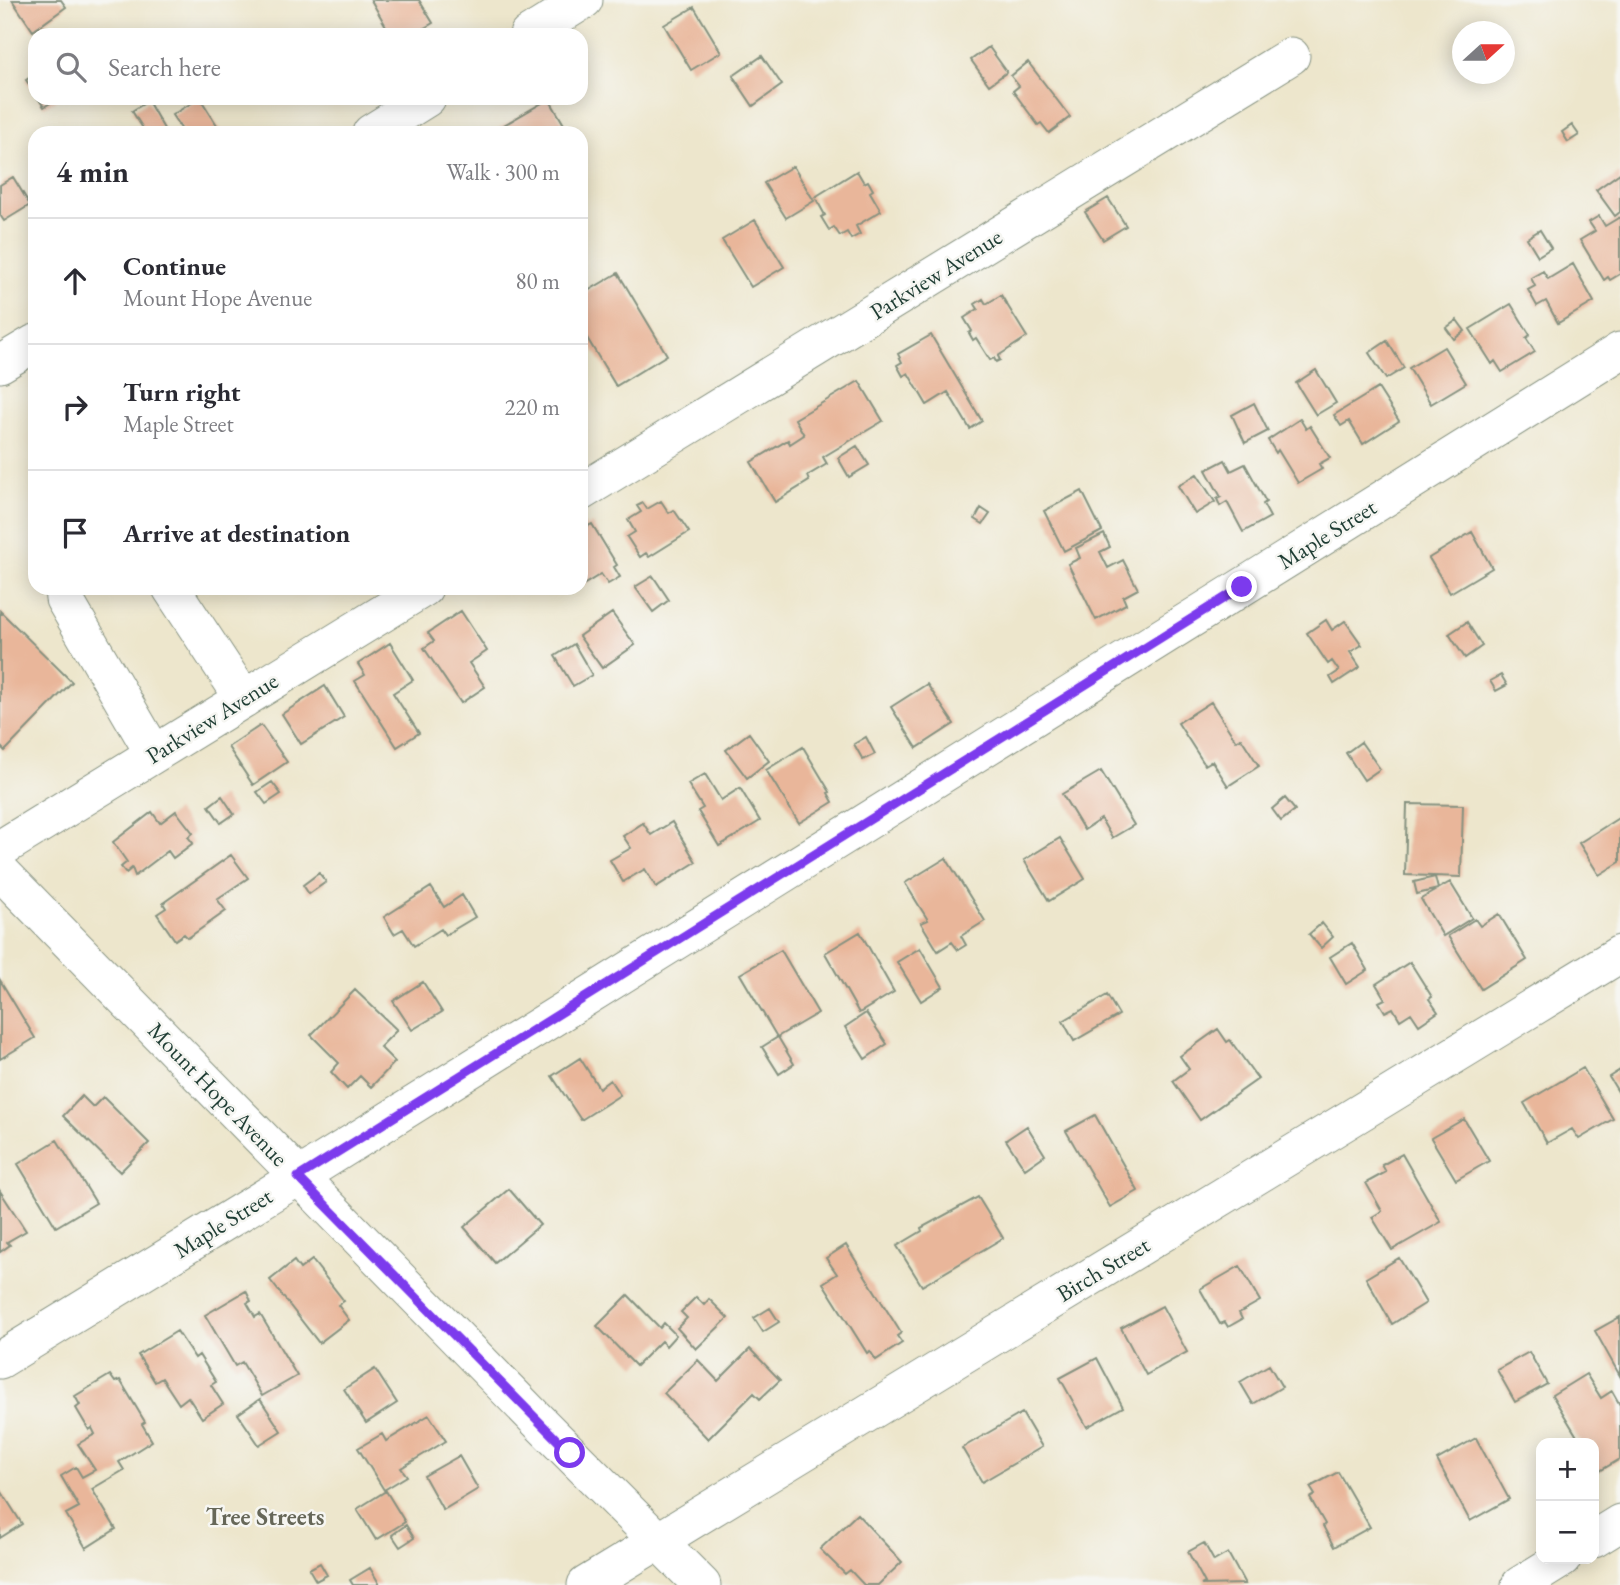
<!DOCTYPE html>
<html lang="en">
<head>
<meta charset="utf-8">
<style>
	:root { --surface:#fff; --page:#f2f2f3; --text:#2b2b33; --muted:#7c7c81; --line:#e1e1e2 }
	body { margin:0; font-family:"EB Garamond",serif; background:var(--page); color:var(--text) }
	.controls { position:absolute; right:21px; bottom:21px; display:grid; overflow:hidden; border-radius:14px; box-shadow:0 4px 18px #0003 }
	.controls button { width:63px; height:63px; display:grid; place-items:center; padding:0; border:0; border-bottom:2px solid var(--line); background:var(--surface); color:var(--text); font:35px sans-serif }
	.compass { position:absolute; left:1452px; top:21px; width:63px; height:63px; border-radius:50%; background:var(--surface); box-shadow:0 4px 18px #0003; rotate:69deg }
	.stop { position:absolute; width:21px; height:21px; margin:-16px; border:5px solid #7c3aed; border-radius:50%; background:#fff }
	.stop.end { background:#7c3aed; border-color:#fff; box-shadow:0 2px 7px #0008 }
	.list { margin:0; padding:0; list-style:none }
	h2 { display:flex; justify-content:space-between; align-items:center; height:91px; margin:0; padding:0 28px; font-size:30px }
	h2 small { font-size:23px; font-weight:400; color:var(--muted) }
	.list li { display:grid; grid-template-columns:46px 1fr auto; gap:21px; align-items:center; box-sizing:border-box; height:126px; padding:0 28px; border-top:2px solid var(--line) }
	.list b { display:block; font-size:26px; white-space:nowrap }
	.list p { margin:0; font-size:23px; white-space:nowrap; color:var(--muted) }
	.list em { font-size:23px; font-style:normal; color:var(--muted) }
	.icon { flex:none; width:38px; height:38px; fill:none; stroke:currentColor; stroke-width:2; stroke-linecap:round; stroke-linejoin:round }
	.map { position:relative; flex:none; width:1620px; height:1585px; overflow:hidden }
	.search { position:absolute; background:var(--surface); box-shadow:0 4px 18px #0003; left:28px; top:28px; width:560px; height:77px; display:flex; align-items:center; gap:18px; box-sizing:border-box; padding:0 24px; border-radius:21px; color:var(--muted); font-size:26px }
	.panel { position:absolute; background:var(--surface); box-shadow:0 4px 18px #0003; left:28px; top:126px; width:560px; height:469px; border-radius:21px }
	.map>svg:first-child { display:block }
	.building { fill:#e9b69a }
	.lines { fill:none; stroke-linecap:round; stroke-linejoin:round }
	.minor-casing { stroke:#869280; stroke-width:39 }
	.minor { stroke:#fff; stroke-width:37 }
	.route { stroke:#7c3aed; stroke-width:9 }
	.labels { text-anchor:middle; stroke-width:5; stroke-linejoin:round; paint-order:stroke }
	.street-label { font-size:23px; fill:#1f3d34; stroke:#f6f6f2 }
	.neighbourhood-label { font-size:24px; font-weight:bold; fill:#666758; stroke:#f6f6f2 }
</style>
</head>
<body>
<div class="map">
<svg width="1620" height="1585" viewBox="0 0 1620 1585">
	<rect width="100%" height="100%" fill="#f6f6f2"/>
	<filter id="ink" filterUnits="userSpaceOnUse"><feTurbulence type="fractalNoise" baseFrequency=".0143" numOctaves="2"/><feDisplacementMap in="SourceGraphic" scale="14" xChannelSelector="R" yChannelSelector="G"/><feConvolveMatrix kernelMatrix="1 2 1 2 8 2 1 2 1" color-interpolation-filters="sRGB"/></filter>
	<filter id="wash" filterUnits="userSpaceOnUse"><feTurbulence type="fractalNoise" baseFrequency=".00686" numOctaves="4" result="noise"/><feDisplacementMap in="SourceGraphic" scale="28" xChannelSelector="R" yChannelSelector="G"/><feGaussianBlur stdDeviation="1.57" result="paint"/><feColorMatrix in="noise" values="0 0 0 0 0 0 0 0 0 0 0 0 0 0 0 0 0 1.4 0 .05"/><feComposite in="paint" operator="in"/></filter>
	<g filter="url(#wash)">
		<rect width="100%" height="100%" fill="#ede6cc"/>
		<g id="blocks">
			<path class="building" d="M12,0H61L66,7L33,31Z
				M371,0H419L433,23L412,35H391Z
				M694,7L721,52L691,70L664,25Z
				M989,47L1007,72L989,85L971,60Z
				M762,56L782,85L753,106L733,76Z
				M1028,62L1070,117L1049,133L1041,123L1038,125L1013,91L1019,86L1011,76Z
				M35,74V93L26,80Z
				M38,98H58L44,107Z
				M200,98L222,133H184L172,115Z
				M549,99L569,133H490Z
				M148,101L164,129L157,133H146L132,111Z
				M1572,125L1579,135L1568,142L1562,132Z
				M793,166L814,201L786,218L764,183Z
				M857,171L864,183L868,181L873,190L870,192L881,211L856,226L860,234L851,239L847,232L840,236L834,227L829,230L821,217L825,215L815,197Z
				M1620,173V212L1615,216L1596,190Z
				M13,177L30,205L4,221L0,215V185Z
				M1108,198L1126,226L1103,240L1085,212Z
				M1599,216L1605,226L1620,217V274L1610,280L1608,277L1604,280L1580,240L1595,231L1589,222Z
				M755,220L784,267L751,287L722,240Z
				M1540,230L1551,248L1538,256L1527,238Z
				M1573,264L1594,302L1558,323L1546,301L1537,306L1528,290L1535,286L1531,278L1543,271L1548,279Z
				M618,273L667,355L616,386L581,328V295Z
				M1001,295L1027,337L998,356L1000,360L996,362L994,358L990,360L976,338L973,340L969,333L972,331L964,318L978,309L975,304L983,299L986,304Z
				M1511,304L1530,335L1526,338L1535,352L1502,372L1495,361L1492,364L1470,329Z
				M1457,320L1465,331L1454,339L1446,328Z
				M931,335L982,421L970,429L948,392L927,405L908,373L903,376L897,365L902,362L898,354Z
				M1387,341L1404,368L1386,379L1369,353Z
				M1444,347L1466,383L1431,404L1409,368Z
				M1316,370L1336,403L1316,415L1296,383Z
				M859,381L883,421L823,457L827,464L807,476L809,481L775,502L751,462L788,440L790,444L804,435L795,419Z
				M1378,388L1399,421L1363,444L1349,421L1341,426L1334,415Z
				M1254,403L1268,431L1245,443L1232,415Z
				M1300,419L1306,429L1310,426L1330,458L1319,464L1322,469L1298,483L1278,450L1276,453L1268,440Z
				M857,446L869,465L849,477L838,458Z
				M1225,460L1231,471L1245,464L1266,502L1263,504L1270,517L1243,532L1227,502L1220,506L1217,499L1221,497L1206,470Z
				M1197,474L1215,502L1195,514L1178,486Z
				M1082,491L1102,531L1064,551L1044,511Z
				M661,501L669,513L674,510L689,532L649,557L646,553L640,557L627,537L635,532L628,520L641,512L637,506L643,503L647,509Z
				M981,508L990,514L983,524L975,519Z
				M584,523L586,527L592,524L617,565L614,567L620,577L608,584L601,574L583,585L581,581V525Z
				M1472,532L1492,568L1450,593L1429,558Z
				M1104,534L1110,547L1100,552L1108,568L1123,560L1138,589L1123,597L1126,604L1096,620L1068,564L1080,558L1076,548Z
				M653,576L669,600L653,612L635,587Z
				M0,611L72,682L5,751L0,746Z
				M461,611L487,651L469,663L485,687L461,703L424,648L434,641L428,633Z
				M612,613L635,645L602,668L579,636Z
				M1326,620L1332,630L1345,621L1362,645L1350,652L1360,667L1334,684L1330,677L1339,671L1332,661L1328,664L1307,633Z
				M1467,622L1482,646L1465,658L1449,634Z
				M390,643L413,680L393,693L419,733L397,747L355,681L365,675L358,664Z
				M574,644L592,675L573,686L555,656Z
				M1501,675L1507,685L1496,691L1490,681Z
				M927,684L954,724L917,748L891,707Z
				M325,686L344,717L301,744L282,714Z
				M1211,702L1236,741L1241,738L1259,766L1228,786L1212,761L1205,765L1178,723Z
				M261,725L287,762L253,785L228,747Z
				M749,733L769,761L747,778L726,750Z
				M866,737L875,754L863,760L854,744Z
				M1361,742L1380,769L1364,780L1346,753Z
				M803,747L830,792L828,793L833,802L799,823L766,770Z
				M1101,771L1134,825L1112,838L1101,819L1084,830L1062,794Z
				M705,774L721,800L740,788L760,821L719,846L698,811L703,808L688,784Z
				M272,782L281,794L266,804L257,792Z
				M222,796L234,814L221,823L209,806Z
				M1285,798L1295,810L1281,821L1272,809Z
				M1407,804L1463,805L1461,877L1405,875Z
				M176,811L193,833L188,837L193,843L173,858L168,851L135,876L132,868L126,873L121,867L127,862L113,842L152,812L160,823Z
				M1620,817V862L1599,875L1579,843Z
				M672,822L696,862L656,887L645,869L623,882L610,860L631,848L623,836L643,823L651,835Z
				M1060,838L1085,879L1049,901L1024,860Z
				M231,855L248,878L217,899L226,911L188,938L184,934L175,940L157,914L166,908L163,903Z
				M946,858L985,921L961,936L966,945L958,950L952,942L938,951L921,923L928,920L905,883Z
				M319,873L326,882L309,894L303,885Z
				M1435,877L1438,889L1417,894L1414,882Z
				M1450,882L1472,918L1443,936L1421,899Z
				M431,887L444,907L462,895L475,917L445,935L441,929L414,946L403,929L394,934L384,917Z
				M1499,914L1527,960L1481,989L1448,936L1475,919L1480,926Z
				M1322,923L1333,937L1321,948L1309,934Z
				M860,932L894,992L859,1013L825,953Z
				M1352,943L1368,970L1346,984L1330,957Z
				M920,948L943,987L921,1001L897,962Z
				M781,950L818,1013L777,1037L740,974Z
				M1410,962L1432,997L1429,999L1438,1012L1419,1025L1411,1013L1400,1020L1393,1008L1385,1012L1379,1002L1385,999L1376,984Z
				M0,980L35,1038L0,1059Z
				M423,982L442,1012L412,1030L393,1001Z
				M355,990L397,1030L380,1047L395,1062L371,1087L360,1076L347,1089L331,1072L339,1063L311,1035Z
				M1107,995L1119,1015L1074,1041L1063,1021Z
				M866,1013L887,1044L865,1059L845,1027Z
				M1218,1029L1227,1042L1230,1040L1258,1079L1200,1120L1173,1081L1189,1069L1180,1056Z
				M778,1037L794,1064L779,1074L762,1047Z
				M580,1058L599,1088L610,1080L620,1095L581,1120L552,1076Z
				M1583,1068L1613,1119L1579,1139L1572,1129L1547,1143L1524,1103Z
				M1620,1070V1095L1609,1077Z
				M82,1096L93,1107L103,1097L149,1143L120,1172L63,1116Z
				M1095,1115L1138,1191L1110,1207L1066,1131Z
				M1464,1119L1489,1161L1456,1180L1431,1138Z
				M1027,1126L1045,1155L1025,1169L1006,1140Z
				M57,1140L96,1203L56,1227L18,1164Z
				M1402,1154L1441,1222L1392,1250L1372,1217L1382,1211L1366,1183L1386,1172L1382,1165Z
				M509,1189L540,1225L495,1263L464,1227Z
				M0,1191L26,1231L7,1242L10,1245L0,1252Z
				M978,1197L1003,1238L922,1286L897,1246L922,1231L921,1228Z
				M846,1245L901,1333L897,1336L902,1343L876,1360L870,1351L867,1353L823,1283L837,1274L826,1258Z
				M1399,1258L1426,1303L1392,1324L1366,1278Z
				M312,1260L344,1301L338,1305L349,1320L319,1343L270,1280L294,1261L300,1269Z
				M1240,1266L1260,1301L1239,1313L1242,1319L1228,1327L1225,1322L1220,1324L1200,1289Z
				M246,1291L251,1301L247,1303L255,1317L260,1314L297,1376L262,1396L242,1362L235,1366L205,1315Z
				M628,1295L660,1328L664,1323L676,1335L666,1346L661,1341L636,1366L597,1326Z
				M696,1297L704,1305L709,1299L728,1318L696,1349L677,1328L687,1318L681,1312Z
				M1162,1306L1187,1352L1146,1375L1121,1328Z
				M770,1308L779,1322L763,1332L754,1318Z
				M1620,1317V1376L1595,1331Z
				M177,1331L195,1358L199,1355L216,1382L211,1385L223,1404L202,1418L188,1397L179,1404L162,1378L155,1382L138,1355Z
				M750,1349L780,1380L760,1399L754,1393L708,1439L664,1393L698,1360L718,1381Z
				M1529,1352L1547,1384L1515,1402L1497,1370Z
				M1097,1358L1123,1407L1087,1427L1060,1378Z
				M1269,1365L1282,1387L1253,1404L1240,1382Z
				M375,1369L397,1403L366,1423L344,1389Z
				M1586,1374L1601,1398L1612,1391L1620,1405V1459L1598,1472L1594,1465V1443H1581L1552,1395Z
				M110,1375L115,1382L120,1380L145,1422L142,1424L152,1441L119,1462L124,1470L92,1489L116,1529L86,1548L66,1514L79,1507L61,1476L76,1467L82,1477L95,1470L78,1444L95,1434L92,1428L89,1430L76,1408L80,1405L75,1396Z
				M260,1399L281,1431L259,1445L238,1414Z
				M1022,1413L1042,1447L982,1482L962,1448Z
				M429,1415L446,1441L401,1468L407,1476L384,1490L358,1448L382,1434L386,1441Z
				M1476,1438L1509,1499L1470,1521L1437,1460Z
				M459,1456L478,1489L443,1510L424,1476Z
				M1338,1472L1370,1527L1334,1547L1323,1526L1325,1524L1310,1498L1315,1495L1310,1487Z
				M0,1489L22,1524L0,1538Z
				M386,1491L405,1522L376,1540L357,1509Z
				M857,1514L902,1562L878,1585H864L850,1570L845,1574L820,1549Z
				M406,1525L414,1538L400,1547L392,1535Z
				M1204,1543L1214,1561L1228,1553L1245,1584L1201,1585L1205,1583L1188,1552Z
				M320,1563L327,1575L316,1581L309,1569Z
				M370,1568L380,1585H353L350,1580Z"/>
		</g>
	</g>
	<g filter="url(#ink)">
		<use href="#blocks" fill-opacity="0" stroke="#869280" stroke-width="2"/>
		<g class="lines">
			<defs>
				<path id="minor" d="M528,35L584,0
					M371,133L427,98
					M0,364L35,343
					M581,492L1291,56
					M63,588L64,599L154,754
					M171,588L244,699
					M0,849L424,588
					M0,871L541,1424L702,1585
					M0,1360L298,1177L1620,351
					M1594,1539L1620,1523
					M586,1585L1620,954
					M1520,1585L1562,1559"/>
			</defs>
			<use href="#minor" class="minor-casing"/>
			<use href="#minor" class="minor"/>
		</g>
	</g>
	<g class="lines" filter="url(#ink)">
		<path class="route" d="M570,1453L298,1177L1242,587"/>
	</g>
	<g class="labels">
		<g class="street-label">
			<text transform="translate(936 274) rotate(-32)" y="8">Parkview Avenue</text>
			<text transform="translate(1327 534) rotate(-32)" y="8">Maple Street</text>
			<text transform="translate(212 718) rotate(-32)" y="8">Parkview Avenue</text>
			<text transform="translate(218 1094) rotate(46)" y="8">Mount Hope Avenue</text>
			<text transform="translate(223 1223) rotate(-32)" y="8">Maple Street</text>
			<text transform="translate(1103 1269) rotate(-31)" y="8">Birch Street</text>
		</g>
		<g class="neighbourhood-label">
			<text x="265" y="1525">Tree Streets</text>
		</g>
	</g>
</svg>
<div class="controls">
<button>+</button>
<button>−</button>
</div>
<svg class="compass" viewBox="-18 -18 36 36"><path d="M0-13l5 13h-10z" fill="#e53935"/><path d="M0 13l5-13h-10z" fill="#7c7c81"/></svg>
<div class="stop" style="left:570px;top:1453px"></div>
<div class="stop end" style="left:1242px;top:587px"></div>
<div class="search"><svg class="icon" aria-label="search" viewBox="0 0 24 24"><circle cx="10" cy="10" r="6"/><path d="M15 15l6 6"/></svg>Search here</div>
<section class="panel">
<h2>4 min<small>Walk · 300 m</small></h2>
<ul class="list">
<li><svg class="icon" aria-label="ahead" viewBox="0 0 24 24"><path d="M12 20V5M6 11l6-6 6 6"/></svg><div><b>Continue</b><p>Mount Hope Avenue</p></div><em>80 m</em></li>
<li><svg class="icon" aria-label="right" viewBox="0 0 24 24"><path d="M7 20v-9h11M14 6l5 5-5 5"/></svg><div><b>Turn right</b><p>Maple Street</p></div><em>220 m</em></li>
<li><svg class="icon" aria-label="arrive" viewBox="0 0 24 24"><path d="M6 21V4h12l-3 4 3 4H6"/></svg><div><b>Arrive at destination</b></div></li>
</ul>
</section>
</div>
</body>
</html>
